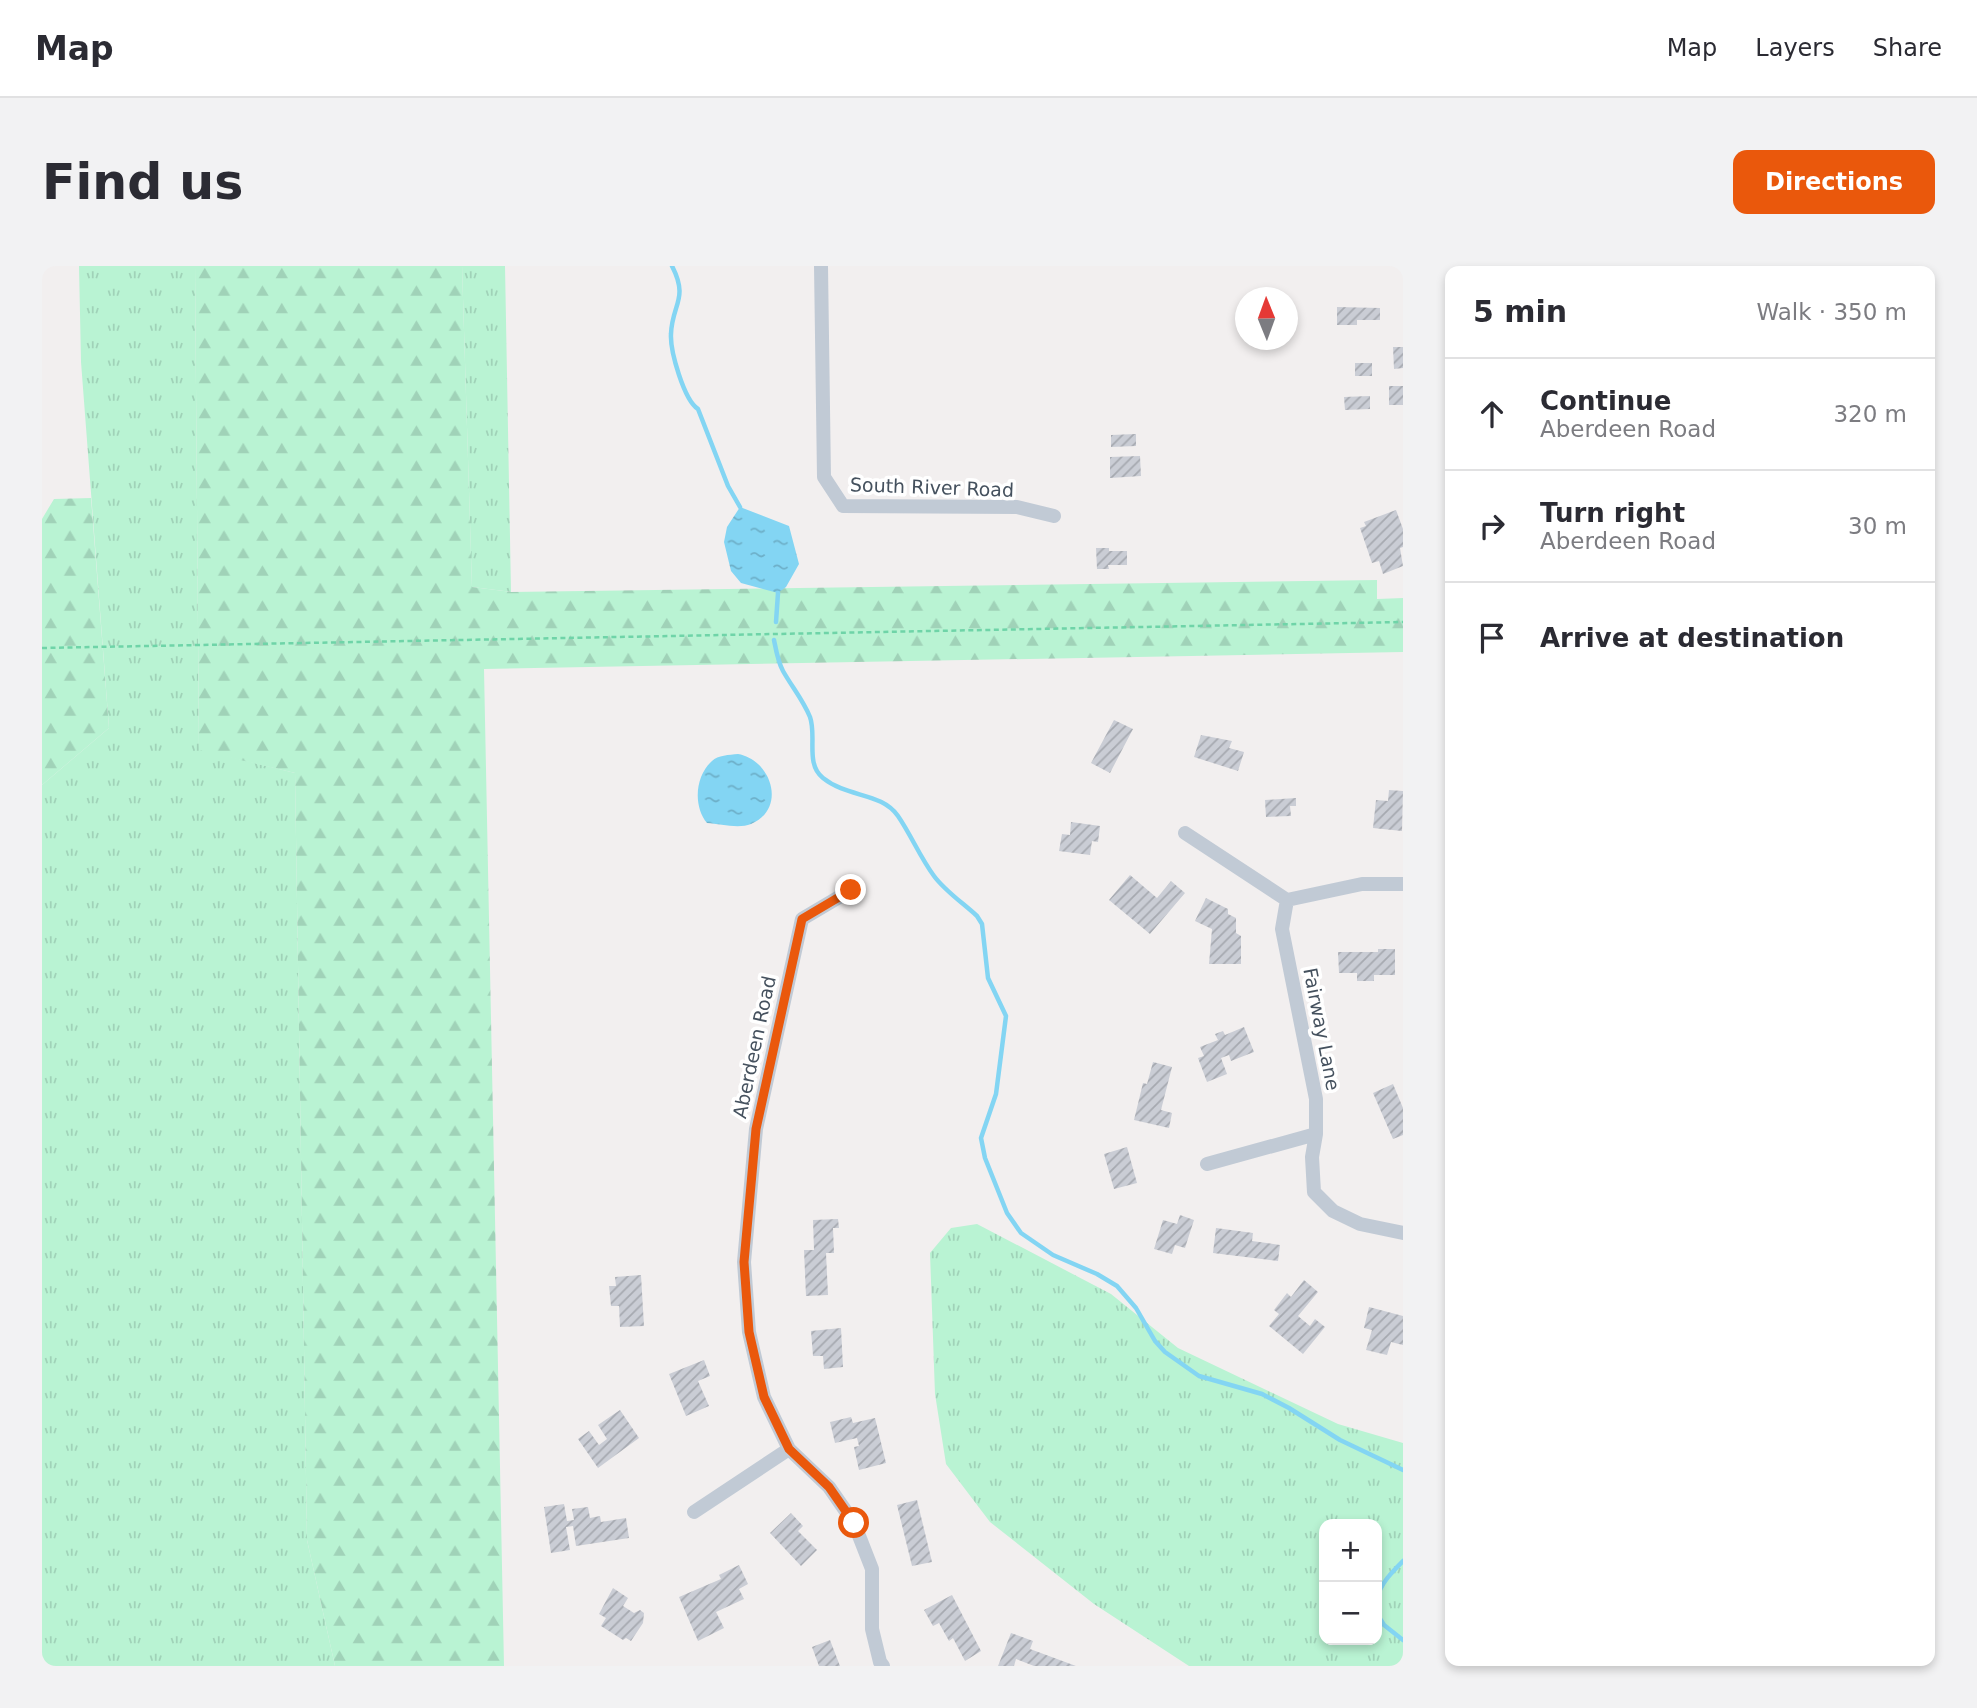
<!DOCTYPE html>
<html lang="en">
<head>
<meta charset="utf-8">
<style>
	:root { --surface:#fff; --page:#f2f2f3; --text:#2b2b33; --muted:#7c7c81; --line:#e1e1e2; --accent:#ea580c }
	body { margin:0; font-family:"DejaVu Sans",sans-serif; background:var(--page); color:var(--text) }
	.controls { position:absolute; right:21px; bottom:21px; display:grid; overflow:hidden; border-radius:14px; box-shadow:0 4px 10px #0003 }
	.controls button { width:63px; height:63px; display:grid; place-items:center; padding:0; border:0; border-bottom:2px solid var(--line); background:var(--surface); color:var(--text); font:35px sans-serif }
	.compass { position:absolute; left:1193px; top:21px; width:63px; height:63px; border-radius:50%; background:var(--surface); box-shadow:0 4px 10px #0003; rotate:359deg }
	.stop { position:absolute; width:21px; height:21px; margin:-16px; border:5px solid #ea580c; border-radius:50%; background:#fff }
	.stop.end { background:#ea580c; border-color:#fff; box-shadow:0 2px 7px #0008 }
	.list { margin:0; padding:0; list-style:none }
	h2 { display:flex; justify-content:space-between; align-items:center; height:91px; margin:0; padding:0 28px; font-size:30px }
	h2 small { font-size:23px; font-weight:400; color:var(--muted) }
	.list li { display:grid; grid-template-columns:46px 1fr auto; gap:21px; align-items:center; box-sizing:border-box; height:112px; padding:0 28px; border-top:2px solid var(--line) }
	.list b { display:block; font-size:26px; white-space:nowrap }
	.list p { margin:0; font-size:23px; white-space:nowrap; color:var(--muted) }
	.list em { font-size:23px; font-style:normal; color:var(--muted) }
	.icon { flex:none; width:38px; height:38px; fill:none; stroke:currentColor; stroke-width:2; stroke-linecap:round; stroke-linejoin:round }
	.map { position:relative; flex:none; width:1361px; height:1400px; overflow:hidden; border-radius:14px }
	header { display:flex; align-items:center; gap:42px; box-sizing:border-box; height:98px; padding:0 35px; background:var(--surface); border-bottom:2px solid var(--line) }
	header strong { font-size:33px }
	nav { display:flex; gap:38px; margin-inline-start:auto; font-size:24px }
	.intro { display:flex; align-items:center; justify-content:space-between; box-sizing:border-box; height:168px; padding:0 42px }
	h1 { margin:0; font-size:49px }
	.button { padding:18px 32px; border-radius:14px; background:var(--accent); color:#fff; font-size:24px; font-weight:700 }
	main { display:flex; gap:42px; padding:0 42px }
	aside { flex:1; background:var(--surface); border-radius:14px; box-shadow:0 4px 10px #0003 }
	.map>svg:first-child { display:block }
	.grass { fill:url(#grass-tufts); fill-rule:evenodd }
	.forest { fill:url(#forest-firs) }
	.water { fill:url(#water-ripples) }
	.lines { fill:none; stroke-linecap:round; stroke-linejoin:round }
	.stream { stroke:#83d5f3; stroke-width:4.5 }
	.building { fill:url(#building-hatch) }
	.path { stroke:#6fd4a8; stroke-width:2.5; stroke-dasharray:5 3.5; stroke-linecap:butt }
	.minor { stroke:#c1cad5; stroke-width:14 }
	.route { stroke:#ea580c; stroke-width:9 }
	.labels { text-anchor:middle; stroke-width:7; stroke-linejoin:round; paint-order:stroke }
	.street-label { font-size:19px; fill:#45515e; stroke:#fff }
</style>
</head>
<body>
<header>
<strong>Map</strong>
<nav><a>Map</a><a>Layers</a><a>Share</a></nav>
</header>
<div class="intro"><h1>Find us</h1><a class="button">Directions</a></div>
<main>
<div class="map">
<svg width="1361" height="1400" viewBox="0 0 1361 1400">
	<defs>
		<pattern id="grass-tufts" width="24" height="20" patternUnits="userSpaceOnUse" patternTransform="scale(1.75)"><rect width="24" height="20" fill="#b9f3d3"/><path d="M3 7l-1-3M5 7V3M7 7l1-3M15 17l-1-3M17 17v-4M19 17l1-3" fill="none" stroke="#a0d2b8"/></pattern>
		<pattern id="forest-firs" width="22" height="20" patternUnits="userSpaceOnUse" patternTransform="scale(1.75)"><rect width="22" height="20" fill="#b9f3d3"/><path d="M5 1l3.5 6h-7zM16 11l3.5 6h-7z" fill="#a0d2b8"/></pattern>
		<pattern id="water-ripples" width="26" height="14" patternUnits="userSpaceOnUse" patternTransform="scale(1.75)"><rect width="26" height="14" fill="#83d5f3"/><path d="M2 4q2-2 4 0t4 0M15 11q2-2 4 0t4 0" fill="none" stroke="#6dafc8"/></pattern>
		<pattern id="building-hatch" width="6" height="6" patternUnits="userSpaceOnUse" patternTransform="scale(1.75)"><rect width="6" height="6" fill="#cacdd5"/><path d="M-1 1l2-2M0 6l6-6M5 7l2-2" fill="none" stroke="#a6a9b0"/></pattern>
	</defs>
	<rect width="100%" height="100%" fill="#f2efef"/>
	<path class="grass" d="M37,0H153L157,483L253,507L265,1274L293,1400H0V519L67,462L39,96Z
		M420,0H463L469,326L430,321Z
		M935,958L1069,1028L1136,1082L1296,1158L1361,1177V1400H1147L1052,1338L948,1256L904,1198L893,1128L888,987L909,962ZM1335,1258V1374H1282V1258Z"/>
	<path class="forest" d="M153,0H420L430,321L469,326L1335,314V333L1361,332V386L442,403L462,1400H293L265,1274L253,507L157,484Z
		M49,232L67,462L0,519V253L12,233Z"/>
	<path class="water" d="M698,241L747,260L757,298L744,321L736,327L699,317L689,305L682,276L685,261Z
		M696,488C730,494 745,543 709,558C697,563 678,558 665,557C651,540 653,510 670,495C676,489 687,489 696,488Z"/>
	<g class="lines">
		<path class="stream" d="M630,0C647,33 630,38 629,68C628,85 642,134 656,143L686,220L698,241
			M734,356L736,327
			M732,374C734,384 736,396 741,405C750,421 761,434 768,451C775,470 763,498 781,512C806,532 839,526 856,550C869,569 878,591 892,610C903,625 921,637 935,650L940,658L946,712L964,750L954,828L939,872L943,892L965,947L979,967L1011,989L1055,1008L1075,1020L1094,1042L1113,1075L1123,1086L1157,1110L1220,1128L1247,1142L1298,1174L1361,1204
			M1335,1332C1339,1317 1350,1306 1361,1295
			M1335,1348L1342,1359L1361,1374"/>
	</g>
	<path class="building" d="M1295,41L1338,42V54H1315V59H1295Z
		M1351,81H1361V102L1352,103Z
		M1313,97H1330V110H1313Z
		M1347,120H1361V139H1347Z
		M1328,130V143L1303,144L1302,131Z
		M1094,168V180L1069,181V169Z
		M1098,190L1099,210L1068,212V191Z
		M1354,244L1361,263V281L1358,282L1361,300L1341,308L1337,295L1330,297L1318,262L1324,260L1322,256Z
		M1054,282H1067V285H1085V299H1066L1067,303H1055Z
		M1072,454L1091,463L1068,507L1049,497Z
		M1159,469L1190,475L1187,482L1202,486L1196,505L1152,491Z
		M1347,524L1361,525L1360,565L1331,562L1334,534L1346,535Z
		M1254,532V540H1248L1249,550L1224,551L1223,534Z
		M1029,556L1058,560L1056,576L1050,575L1048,589L1017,585L1020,568L1028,569Z
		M1088,609L1115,632L1129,615L1143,627L1108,668L1067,634Z
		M1164,632L1186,643V648L1194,652V667L1199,670V698H1167L1170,663L1153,655Z
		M1336,683H1353V709H1332V715H1315V707H1297L1296,686H1336Z
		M1202,761L1212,786L1189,795L1187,789L1179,792L1185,808L1165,816L1156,792L1162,790L1158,781L1176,774L1173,768L1181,765L1183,769Z
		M1111,796L1130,801L1119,844L1130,847L1127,862L1092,854L1101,817L1105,818Z
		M1351,818L1361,842V869L1351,873L1331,827Z
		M1085,881L1095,917L1072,923L1062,888Z
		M1138,949L1152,954L1143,982L1133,979L1130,988L1112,983L1121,954L1135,958Z
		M796,953L797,962H791L792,987H784L786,1029L764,1030L762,984H772L771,954Z
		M1174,962L1211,967L1210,975L1238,979L1236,995L1171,987Z
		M599,1009L602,1060L578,1061L577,1040H569L567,1020H574L573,1011Z
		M1262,1014L1276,1026L1256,1050L1268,1060L1273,1053L1283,1061L1261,1088L1227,1060L1237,1048L1232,1044L1245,1027L1249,1031Z
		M1327,1041L1361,1050V1079L1349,1076L1345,1089L1324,1084L1330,1064L1322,1062Z
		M799,1062L801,1101L782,1103L781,1090H771L769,1065Z
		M662,1094L668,1110L656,1115L667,1140L644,1150L627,1108Z
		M578,1144L597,1172L556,1202L536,1173L547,1165L557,1179L565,1173L556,1159Z
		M809,1151L811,1157L833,1152L844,1197L817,1204L812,1181L817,1180L815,1172L793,1177L788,1156Z
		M875,1234L890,1296L870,1300L855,1239Z
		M522,1238L525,1255L532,1254L530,1243L546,1241L548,1252L558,1250L559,1256L584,1252L587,1272L534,1280L531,1260L524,1261L528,1284L509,1287L502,1241Z
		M749,1247L761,1260L756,1265L775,1284L759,1300L728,1267Z
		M697,1299L706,1318L697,1323L702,1333L674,1346L682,1362L656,1375L637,1331L679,1313L677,1309Z
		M571,1322L586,1332L581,1340L592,1347L598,1344L602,1347L601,1357L589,1375L584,1372L581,1374L559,1360L564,1352L557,1348Z
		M910,1329L939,1385L923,1395L911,1372L907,1375L897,1357L891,1360L882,1344Z
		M969,1367L991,1375L988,1383L1034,1400H992L974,1393L972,1400H956Z
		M788,1374L798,1400H777L770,1381Z"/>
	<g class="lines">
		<path class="path" d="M0,382L1361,356"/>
		<path class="minor" d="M779,0L782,211L801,240L975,241L1012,250
			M1143,567L1245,634L1320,618H1361
			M809,624L760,653L714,863L702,996L707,1066L722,1131L747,1183L787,1221L812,1257L830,1303V1363L838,1396L841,1400
			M1245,634L1240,663L1274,833V868L1270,891L1272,926L1291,945L1318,958L1361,967
			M1165,898L1274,868
			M652,1246L747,1183"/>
	</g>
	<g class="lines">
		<path class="route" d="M809,624L760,653L714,863L702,996L707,1066L722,1131L747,1183L787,1221L812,1257"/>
	</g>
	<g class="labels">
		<g class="street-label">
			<text transform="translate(890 221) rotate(2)" y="7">South River Road</text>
			<text transform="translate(1280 763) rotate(79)" y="7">Fairway Lane</text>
			<text transform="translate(712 781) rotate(-78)" y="7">Aberdeen Road</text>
		</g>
	</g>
</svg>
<div class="controls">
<button>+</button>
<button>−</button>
</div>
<svg class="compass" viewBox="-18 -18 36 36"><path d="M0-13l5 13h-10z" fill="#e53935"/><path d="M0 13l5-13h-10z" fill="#7c7c81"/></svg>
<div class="stop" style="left:812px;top:1257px"></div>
<div class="stop end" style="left:809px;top:624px"></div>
</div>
<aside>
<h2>5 min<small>Walk · 350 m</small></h2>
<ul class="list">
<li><svg class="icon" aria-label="ahead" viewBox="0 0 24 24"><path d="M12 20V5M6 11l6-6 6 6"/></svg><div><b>Continue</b><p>Aberdeen Road</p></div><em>320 m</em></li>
<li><svg class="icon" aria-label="right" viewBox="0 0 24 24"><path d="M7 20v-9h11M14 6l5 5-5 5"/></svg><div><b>Turn right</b><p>Aberdeen Road</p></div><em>30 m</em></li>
<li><svg class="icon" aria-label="arrive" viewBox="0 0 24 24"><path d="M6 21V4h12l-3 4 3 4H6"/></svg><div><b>Arrive at destination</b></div></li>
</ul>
</aside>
</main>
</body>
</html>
